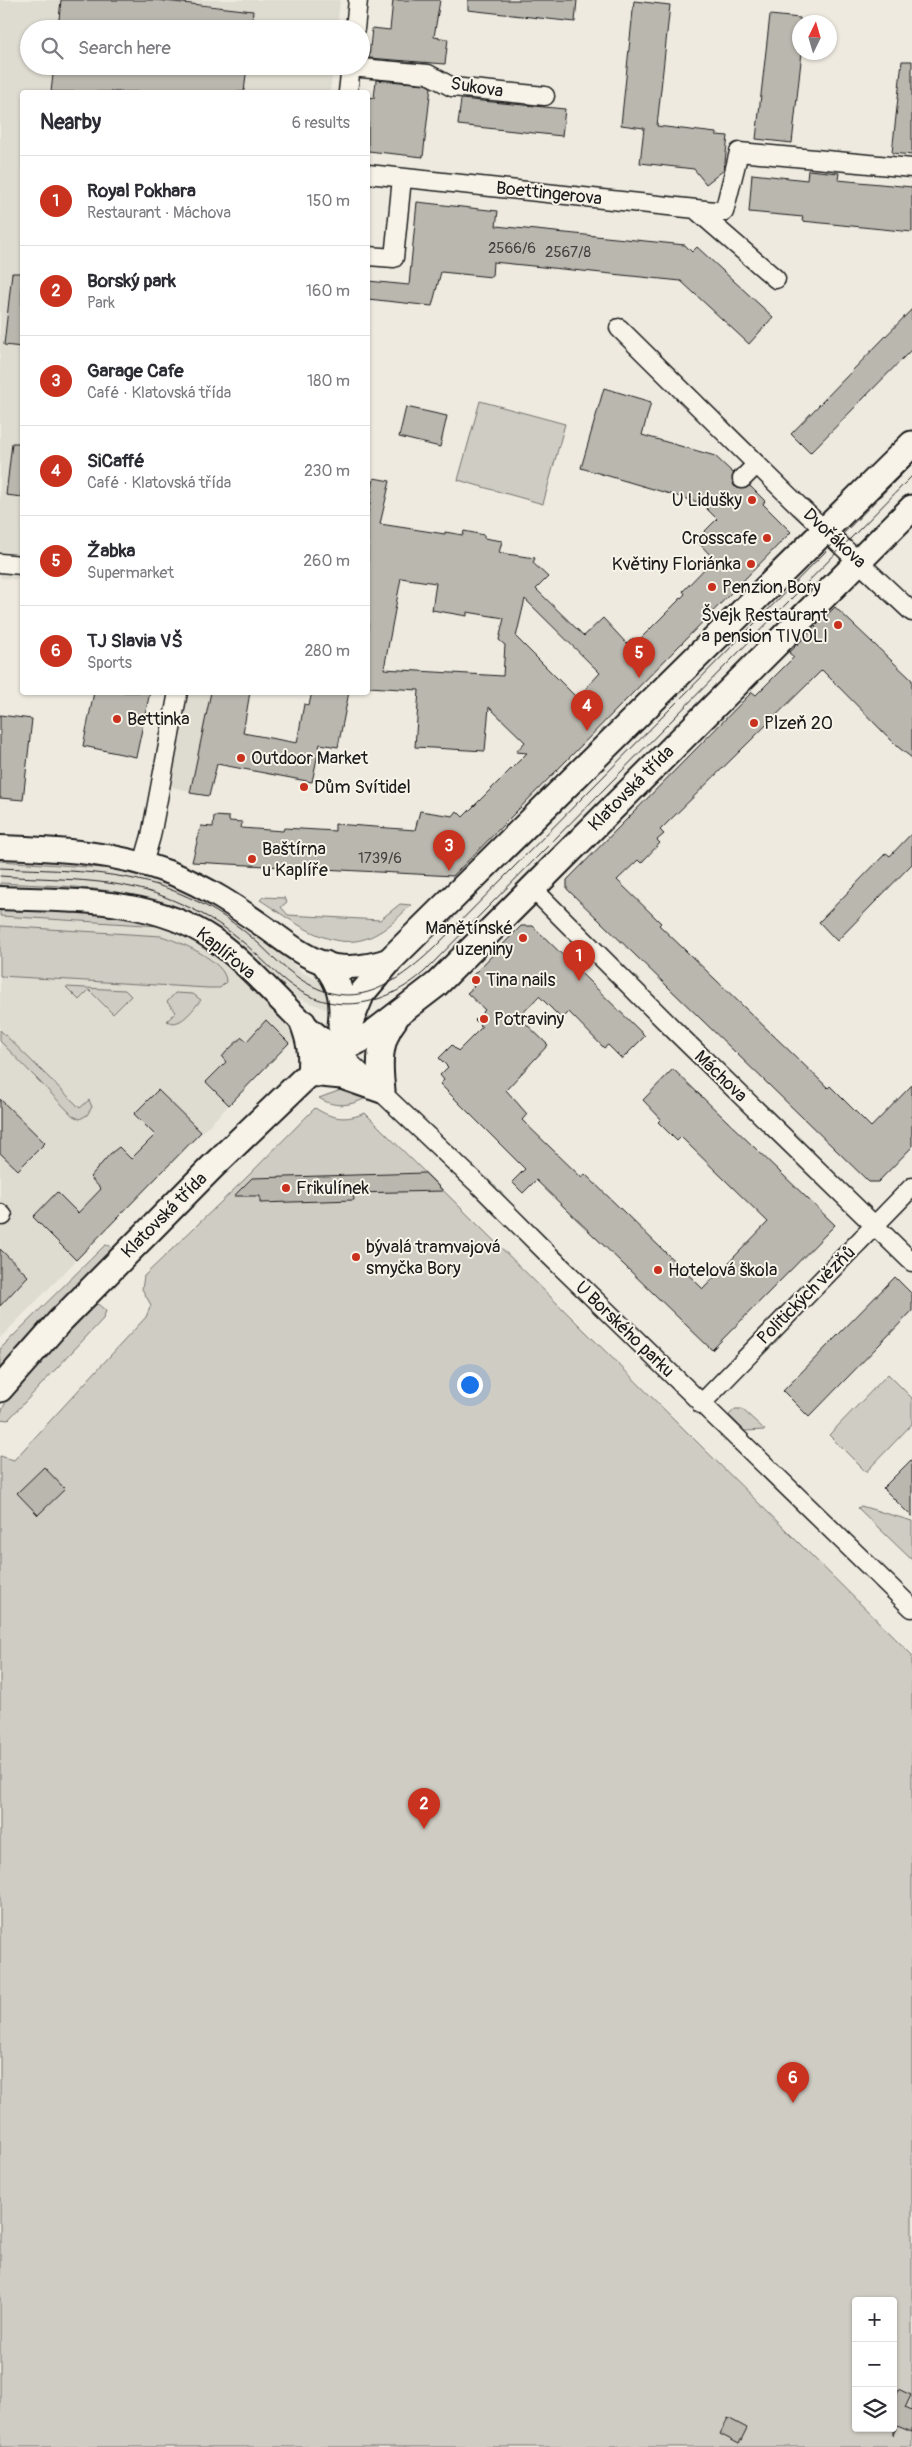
<!DOCTYPE html>
<html lang="en">
<head>
<meta charset="utf-8">
<style>
	:root { --surface:#fff; --page:#f7f7f7; --text:#2b2b33; --muted:#7c7c81; --line:#e1e1e2; --accent:#c8321e }
	body { margin:0; font-family:Pangolin,sans-serif; background:var(--page); color:var(--text) }
	.controls { position:absolute; right:15px; bottom:15px; display:grid; overflow:hidden; border-radius:5px; box-shadow:0 1px 4px #0004 }
	.controls button { width:45px; height:45px; display:grid; place-items:center; padding:0; border:0; border-bottom:1px solid var(--line); background:var(--surface); color:var(--text); font:25px sans-serif }
	.compass { position:absolute; left:792px; top:15px; width:45px; height:45px; border-radius:50%; background:var(--surface); box-shadow:0 1px 4px #0004; rotate:5deg }
	.you { position:absolute; left:469px; top:1384px; width:18px; height:18px; margin:-12px; border:4px solid #fff; border-radius:50%; background:#1a73e8; box-shadow:0 0 0 8px #1a73e833 }
	.badge { display:grid; place-items:center; width:32px; height:32px; border-radius:50%; background:var(--accent); color:#fff; font-size:16px; font-weight:700 }
	.pin { position:absolute; translate:-50% -41px; filter:drop-shadow(0 1px 2px #0008) }
	.pin::after { content:''; position:absolute; top:26px; width:18px; height:15px; background:inherit; clip-path:polygon(0 0,100% 0,50% 100%) }
	.list { margin:0; padding:0; list-style:none }
	h2 { display:flex; justify-content:space-between; align-items:center; height:65px; margin:0; padding:0 20px; font-size:21px }
	h2 small { font-size:16px; font-weight:400; color:var(--muted) }
	.list li { display:grid; grid-template-columns:32px 1fr auto; gap:15px; align-items:center; box-sizing:border-box; height:90px; padding:0 20px; border-top:1px solid var(--line) }
	.list b { display:block; font-size:19px; white-space:nowrap }
	.list p { margin:0; font-size:16px; white-space:nowrap; color:var(--muted) }
	.list em { font-size:16px; font-style:normal; color:var(--muted) }
	.icon { flex:none; width:28px; height:28px; fill:none; stroke:currentColor; stroke-width:2; stroke-linecap:round; stroke-linejoin:round }
	.map { position:relative; flex:none; width:912px; height:2447px; overflow:hidden }
	.search { position:absolute; background:var(--surface); box-shadow:0 1px 4px #0004; left:20px; top:20px; width:350px; height:55px; display:flex; align-items:center; gap:12px; box-sizing:border-box; padding:0 18px; border-radius:28px; color:var(--muted); font-size:19px }
	.panel { position:absolute; background:var(--surface); box-shadow:0 1px 4px #0004; left:20px; top:90px; width:350px; height:605px; border-radius:5px }
	.map>svg:first-child { display:block }
	.built { fill:#dedbd1 }
	.green { fill:#cfccc3; stroke:#767470; fill-rule:evenodd }
	.building { fill:#bab7af; stroke:#1c1c1c; fill-rule:evenodd }
	.lines { fill:none; stroke-linecap:round; stroke-linejoin:round }
	.minor-casing { stroke:#1c1c1c; stroke-width:21 }
	.tertiary-casing { stroke:#1c1c1c; stroke-width:26 }
	.secondary-casing { stroke:#1c1c1c; stroke-width:29 }
	.minor { stroke:#f7f3e8; stroke-width:18 }
	.tertiary { stroke:#f7f3e8; stroke-width:22 }
	.secondary { stroke:#f7f3e8; stroke-width:25 }
	.tram { stroke:#1c1c1c; stroke-width:1 }
	.poi-dot { fill:#c8321e; stroke:#f7f3e8; stroke-width:2 }
	.labels { text-anchor:middle; stroke-width:4; stroke-linejoin:round; paint-order:stroke }
	.number-label { font-size:15px; fill:#444341 }
	.street-label { font-size:18px; fill:#1c1c1c; stroke:#f7f3e8 }
	.poi-label { font-size:18px; fill:#1c1c1c; stroke:#f7f3e8; text-anchor:start }
</style>
</head>
<body>
<div class="map">
<svg width="912" height="2447" viewBox="0 0 912 2447">
	<rect width="100%" height="100%" fill="#eeeae0"/>
	<filter id="ink" filterUnits="userSpaceOnUse"><feTurbulence type="fractalNoise" baseFrequency=".02" numOctaves="2"/><feDisplacementMap in="SourceGraphic" scale="10" xChannelSelector="R" yChannelSelector="G"/><feConvolveMatrix kernelMatrix="1 2 1 2 8 2 1 2 1" color-interpolation-filters="sRGB"/></filter>
	<g filter="url(#ink)">
		<path class="built" d="M0,0H340L337,29H29V66H333L330,92H22V580L0,578Z
			M188,693H231L209,796L172,787V769Z
			M0,861L118,869L191,890L253,930L303,973L331,985L336,1013L298,998L240,947L101,889L0,883Z
			M0,905L130,913L204,942L238,972L296,1037L0,1338Z"/>
		<path class="green" d="M480,401L565,424L543,504L458,480Z
			M0,856L81,860L118,869L0,861Z
			M0,883C59,886 117,886 173,907V910L0,893Z
			M263,897L285,898L287,902L281,907L288,915L380,920L400,904L411,905C400,915 391,926 378,933C336,958 295,922 260,900Z
			M0,905L98,910L160,923V926L0,916Z
			M0,926L161,936C178,941 227,961 226,982L220,988H208L0,976Z
			M66,987L125,990L131,996L113,1014L89,990L79,1000Z
			M175,993L193,994L201,1000C193,1009 180,1029 167,1021L176,1012L167,1002Z
			M0,1030L80,1108L89,1100L92,1107L87,1115L80,1119L73,1116L0,1041Z
			M341,1090L348,1091L366,1098C350,1106 334,1108 319,1098Z
			M315,1108C332,1119 346,1121 365,1113L912,1655V2447H0V1456L14,1460L146,1317L151,1305L142,1289L144,1276L246,1178ZM856,2301H893V2428H856Z
			M105,1245L110,1246L114,1252L0,1373V1349Z
			M98,1304L106,1311L103,1319L8,1420L0,1419C0,1393 71,1327 91,1306Z
			M888,1374L912,1398V1424L866,1472L829,1435Z
			M735,1409H742L765,1430L745,1431L729,1415Z
			M861,1506L912,1521V1560L858,1508Z"/>
		<path class="building" d="M61,0H156L253,11L251,29H58Z
			M393,0H440L434,37L448,39L445,64L369,58L372,28L390,30Z
			M468,0H577L575,22L468,10Z
			M634,1L670,5L657,126L716,133V135L728,136L724,170L706,184L694,169L640,163L644,128L621,125Z
			M770,15L800,18V52H802L792,143L756,139Z
			M902,61H912V155L892,153Z
			M54,66H247L244,92H51Z
			M376,80L425,84L431,87L423,157L368,151V97L374,98Z
			M461,99L565,109L562,136L458,125Z
			M808,170L839,173L838,180L912,187V232L802,221L803,217L749,212L752,174L807,180Z
			M417,202L498,211L496,226L685,245L692,252L697,247L773,317L749,344L681,281L493,262L492,277L441,272L432,306L368,299V281L409,285Z
			M12,273H22V347L4,345Z
			M912,309V349L810,453L791,434Z
			M604,388L651,402L642,435L715,456L733,473L735,471L732,477L734,486L740,489L750,486L765,501L763,504L791,532L453,876L192,862L201,826L213,827L214,816L229,817V821L242,822L241,828L283,831L284,828L335,831V824L415,830L420,811L453,816L457,811L463,817L527,753L516,752L525,742L489,707L485,751L415,747L419,690L368,687V515L374,478L390,481L380,524L445,534V532L463,535L464,531L484,535V538L502,541L499,553L535,558L533,563L548,577L536,589L584,636L603,618L627,644L633,638L637,642L685,594L683,591L714,559L696,540L717,519L701,503L581,468ZM401,578L436,583L432,610L467,616V612L504,618L499,640L505,645L503,676L384,669ZM525,599L600,673L577,698L516,637Z
			M406,407L447,416L440,447L399,437Z
			M12,443H22V497L6,495Z
			M835,607L912,680V758L898,747L822,670L660,830L664,834L657,840L660,843L641,863L638,860L617,880L661,923L659,925L828,1088L830,1086L871,1127L912,1085V1147L878,1182H869L567,889V880L752,692L756,695L794,657L789,653Z
			M94,692H150L136,757L83,746Z
			M211,692H250L243,733L297,743L304,704L309,705L312,692H349L338,747L320,744L312,782L217,764L209,796L190,793Z
			M0,715L32,719L23,800L0,798Z
			M912,833V864L837,941L819,922L886,853L890,856Z
			M521,926H533L645,1036L622,1059L608,1045L604,1048L569,1012L562,1019L539,996L519,1017L548,1045L506,1090L527,1114L522,1120L582,1178L585,1174L703,1289L768,1222L681,1137L677,1141L658,1122L661,1119L643,1100L673,1069L835,1225L712,1350L536,1180L523,1193L512,1182L525,1169L440,1084L444,1080L440,1075L448,1067L439,1058L452,1045L458,1051L482,1027L475,1020L485,1010L467,993L474,987L468,980Z
			M266,1020L289,1043L229,1105L206,1082L226,1062L222,1057L227,1051L242,1037L247,1041Z
			M158,1090L201,1132L76,1260L33,1217L57,1192L78,1213L101,1189L90,1177L110,1154L119,1147L131,1159L155,1135L134,1114Z
			M0,1099L45,1143L18,1170L0,1153Z
			M425,1173L443,1191L353,1193L354,1200L260,1203V1196H234L252,1178Z
			M0,1249L28,1276L0,1306Z
			M895,1277L912,1294V1311L809,1417L783,1391Z
			M912,1459V1517L883,1488Z
			M44,1467L65,1489L38,1515L17,1493Z
			M898,2389L911,2395L905,2408L912,2411V2432L897,2426L893,2435V2399Z
			M728,2418L747,2428L739,2444L720,2434Z"/>
		<g class="lines">
			<defs>
				<path id="minor" d="M355,29L358,0
					M350,67L428,74L452,87L545,96
					M348,92L351,66
					M368,174L724,212L739,152L912,168
					M695,209L776,279
					M368,256L394,258L402,178
					M619,328L799,506L912,612
					M742,479L757,464
					M0,563L22,565
					M143,864L151,836L178,692
					M532,888L677,1033L912,1262
					M338,1051L481,1187L550,1256L912,1608
					M0,1213L3,1216
					M701,1404L912,1187"/>
				<path id="tertiary" d="M0,847C58,849 116,852 171,873C207,887 238,908 269,930C286,942 304,957 324,963C346,971 370,966 391,959
					M0,898C71,901 152,897 213,939C246,962 273,995 302,1022C313,1033 326,1041 338,1051"/>
				<path id="secondary" d="M325,964C341,984 344,1000 341,1026
					M303,1023C310,1041 312,1054 310,1073
					M338,1051L362,993L391,959L912,444
					M310,1073L342,1076L382,1090
					M382,1090C379,1065 378,1040 395,1019
					M0,1389L59,1322L212,1167L310,1073L338,1051L372,1034L437,984L912,508"/>
			</defs>
			<use href="#minor" class="minor-casing"/>
			<use href="#tertiary" class="tertiary-casing"/>
			<use href="#secondary" class="secondary-casing"/>
			<use href="#minor" class="minor"/>
			<use href="#tertiary" class="tertiary"/>
			<use href="#secondary" class="secondary"/>
			<path class="tram" d="M0,868C60,871 123,869 179,893C205,904 229,918 250,936C265,948 277,963 293,974C348,1015 389,990 433,949L912,464
				M0,876C54,880 114,877 165,897C190,907 213,918 234,935C253,949 269,968 288,983C332,1017 385,1007 425,971L912,476"/>
		</g>
	</g>
	<g class="poi-dot">
		<circle cx="752" cy="500" r="5"/>
		<circle cx="767" cy="538" r="5"/>
		<circle cx="751" cy="564" r="5"/>
		<circle cx="712" cy="587" r="5"/>
		<circle cx="838" cy="625" r="5"/>
		<circle cx="117" cy="719" r="5"/>
		<circle cx="754" cy="723" r="5"/>
		<circle cx="241" cy="758" r="5"/>
		<circle cx="304" cy="787" r="5"/>
		<circle cx="252" cy="859" r="5"/>
		<circle cx="523" cy="938" r="5"/>
		<circle cx="476" cy="980" r="5"/>
		<circle cx="484" cy="1019" r="5"/>
		<circle cx="286" cy="1188" r="5"/>
		<circle cx="356" cy="1257" r="5"/>
		<circle cx="658" cy="1270" r="5"/>
	</g>
	<g class="labels">
		<g class="number-label">
			<text x="512" y="253">2566/6</text>
			<text x="568" y="257">2567/8</text>
			<text x="380" y="863">1739/6</text>
		</g>
		<g class="street-label">
			<text transform="translate(477 87) rotate(9)" y="6">Sukova</text>
			<text transform="translate(549 193) rotate(6)" y="6">Boettingerova</text>
			<text transform="translate(835 538) rotate(43)" y="6">Dvořákova</text>
			<text transform="translate(631 788) rotate(-45)" y="6">Klatovská třída</text>
			<text transform="translate(226 953) rotate(39)" y="6">Kaplířova</text>
			<text transform="translate(721 1076) rotate(44)" y="6">Máchova</text>
			<text transform="translate(164 1215) rotate(-45)" y="6">Klatovská třída</text>
			<text transform="translate(806 1295) rotate(-45)" y="6">Politických vězňů</text>
			<text transform="translate(625 1329) rotate(44)" y="6">U Borského parku</text>
		</g>
		<g class="poi-label">
			<text x="742" y="506" text-anchor="end">U Lidušky</text>
			<text x="757" y="544" text-anchor="end">Crosscafe</text>
			<text x="741" y="570" text-anchor="end">Květiny Floriánka</text>
			<text x="722" y="593">Penzion Bory</text>
			<text x="828" y="621" text-anchor="end">Švejk Restaurant<tspan x="828" dy="21">a pension TIVOLI</tspan></text>
			<text x="127" y="725">Bettinka</text>
			<text x="764" y="729">Plzeň 20</text>
			<text x="251" y="764">Outdoor Market</text>
			<text x="314" y="793">Dům Svítidel</text>
			<text x="262" y="855">Baštírna<tspan x="262" dy="21">u Kaplíře</tspan></text>
			<text x="513" y="934" text-anchor="end">Manětínské<tspan x="513" dy="21">uzeniny</tspan></text>
			<text x="486" y="986">Tina nails</text>
			<text x="494" y="1025">Potraviny</text>
			<text x="296" y="1194">Frikulínek</text>
			<text x="366" y="1253">bývalá tramvajová<tspan x="366" dy="21">smyčka Bory</tspan></text>
			<text x="668" y="1276">Hotelová škola</text>
		</g>
	</g>
</svg>
<div class="controls">
<button>+</button>
<button>−</button>
<button><svg class="icon" aria-label="layers" viewBox="0 0 24 24"><path d="M12 4l9 5-9 5-9-5zM3 14l9 5 9-5"/></svg></button>
</div>
<svg class="compass" viewBox="-18 -18 36 36"><path d="M0-13l5 13h-10z" fill="#e53935"/><path d="M0 13l5-13h-10z" fill="#7c7c81"/></svg>
<div class="you"></div>
<div class="pin badge" style="left:579px;top:981px">1</div>
<div class="pin badge" style="left:424px;top:1829px">2</div>
<div class="pin badge" style="left:449px;top:871px">3</div>
<div class="pin badge" style="left:587px;top:731px">4</div>
<div class="pin badge" style="left:639px;top:678px">5</div>
<div class="pin badge" style="left:793px;top:2103px">6</div>
<div class="search"><svg class="icon" aria-label="search" viewBox="0 0 24 24"><circle cx="10" cy="10" r="6"/><path d="M15 15l6 6"/></svg>Search here</div>
<section class="panel">
<h2>Nearby<small>6 results</small></h2>
<ul class="list">
<li><span class="badge">1</span><div><b>Royal Pokhara</b><p>Restaurant · Máchova</p></div><em>150 m</em></li>
<li><span class="badge">2</span><div><b>Borský park</b><p>Park</p></div><em>160 m</em></li>
<li><span class="badge">3</span><div><b>Garage Cafe</b><p>Café · Klatovská třída</p></div><em>180 m</em></li>
<li><span class="badge">4</span><div><b>SiCaffé</b><p>Café · Klatovská třída</p></div><em>230 m</em></li>
<li><span class="badge">5</span><div><b>Žabka</b><p>Supermarket</p></div><em>260 m</em></li>
<li><span class="badge">6</span><div><b>TJ Slavia VŠ</b><p>Sports</p></div><em>280 m</em></li>
</ul>
</section>
</div>
</body>
</html>
